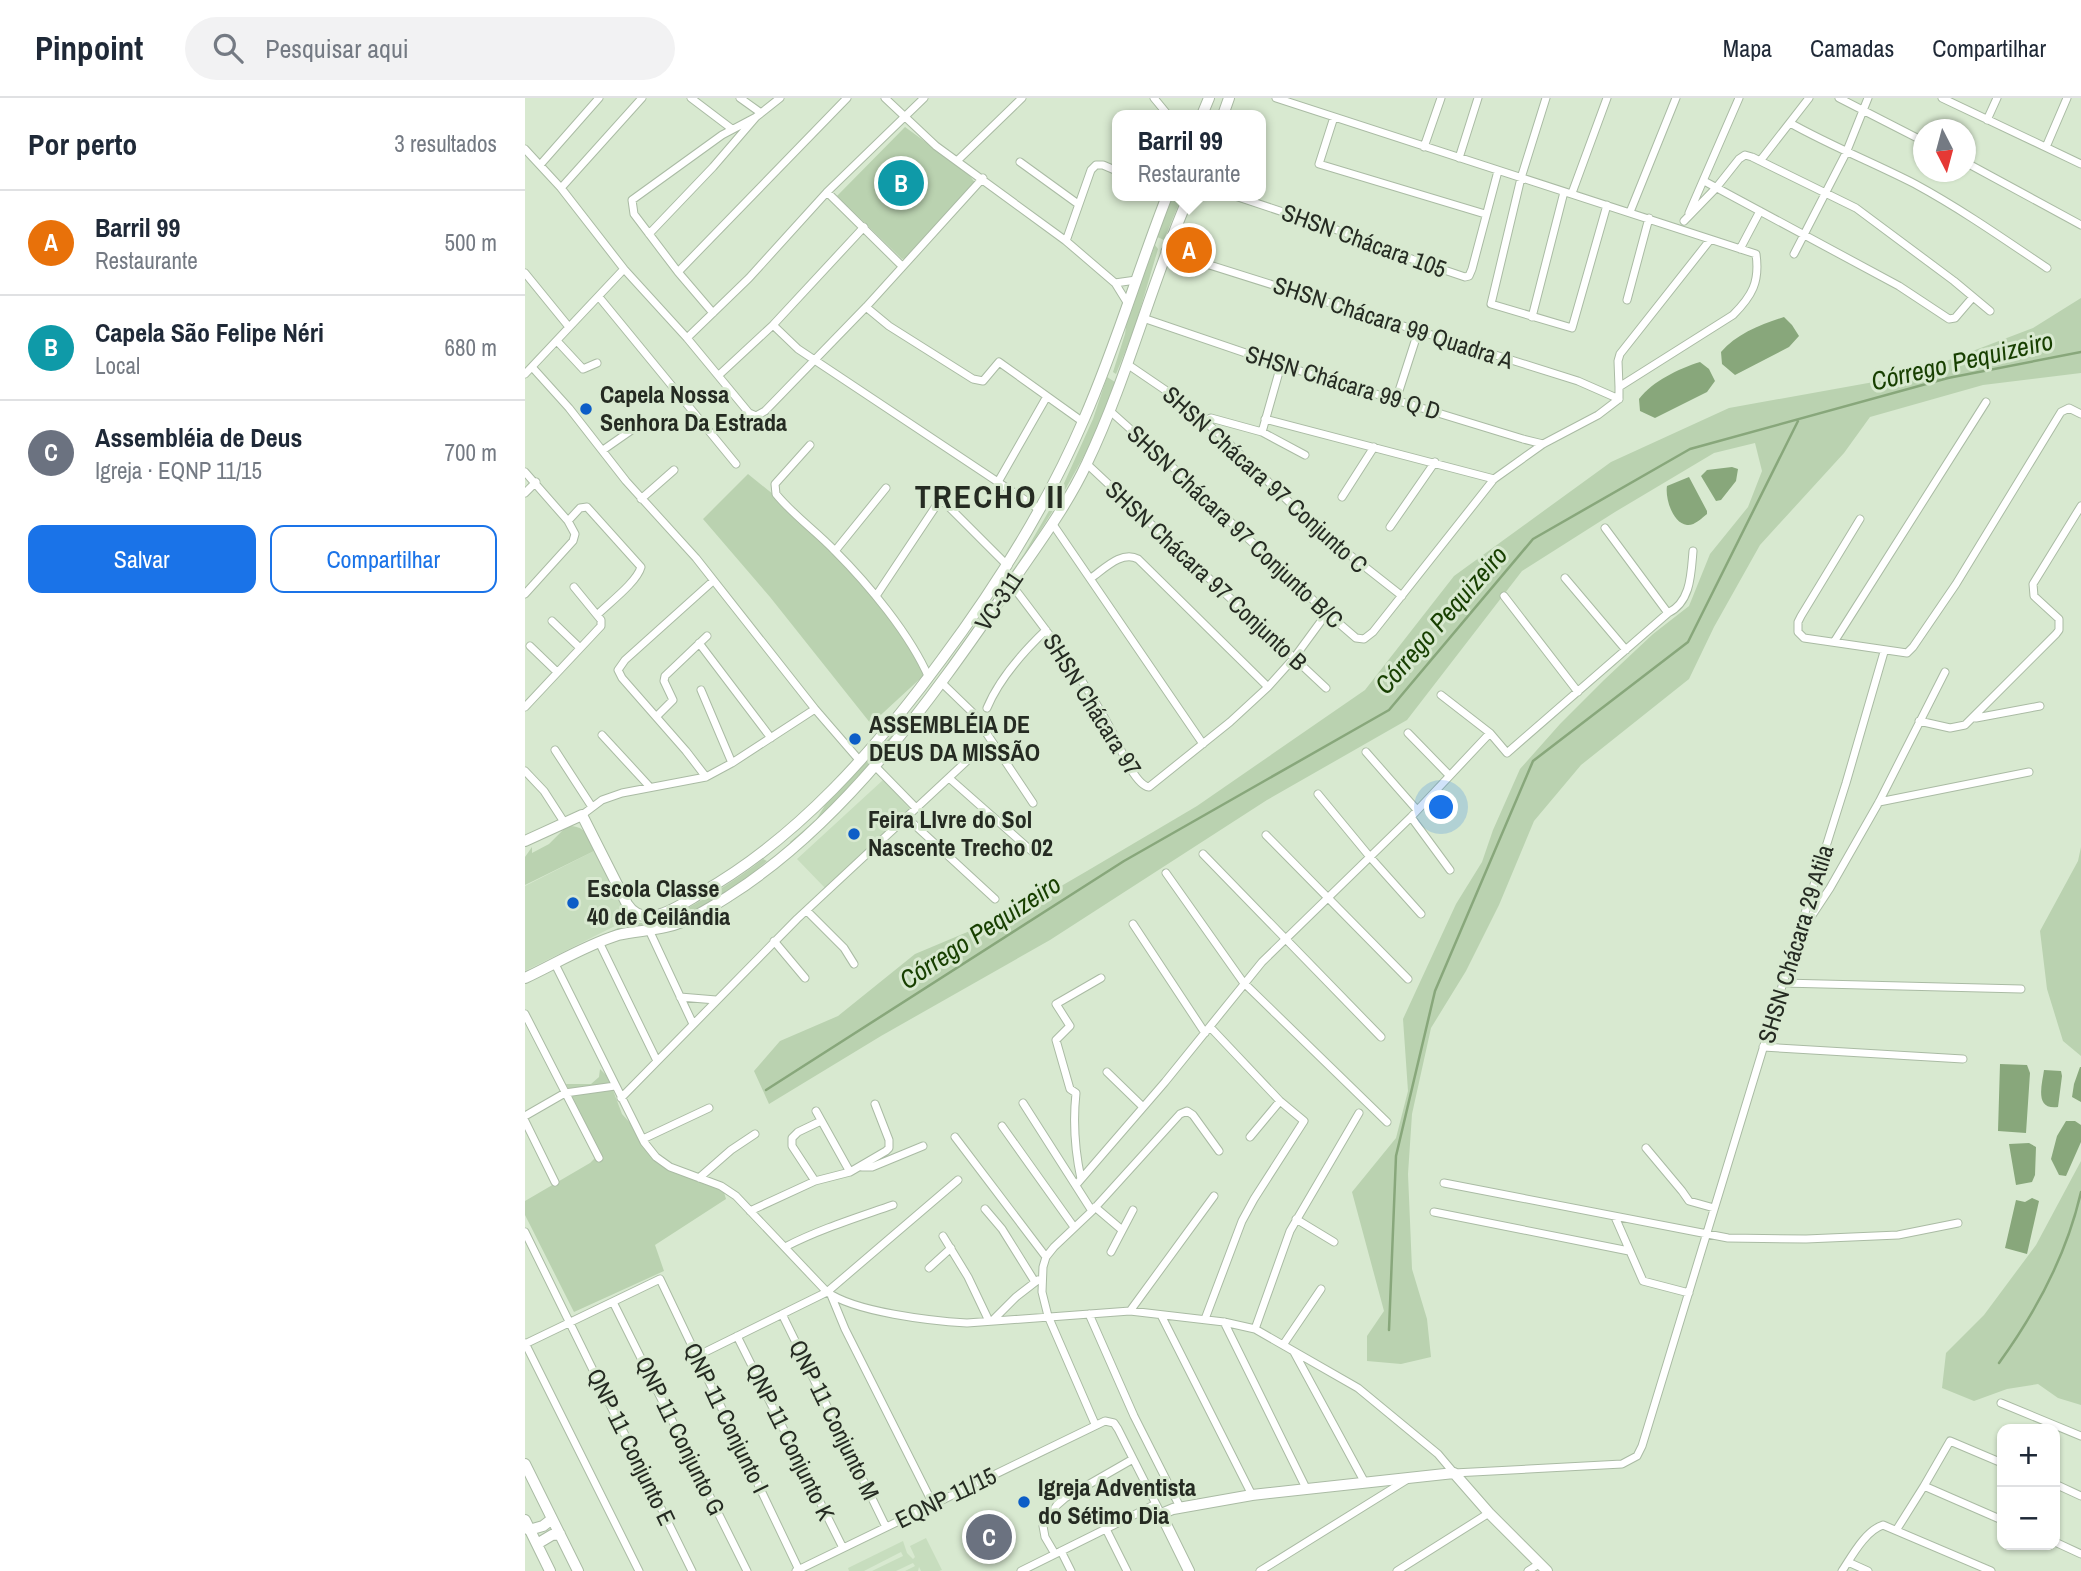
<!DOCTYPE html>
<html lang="pt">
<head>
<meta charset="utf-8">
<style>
	:root { --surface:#fff; --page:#f2f2f3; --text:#1f2937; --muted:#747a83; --line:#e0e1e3; --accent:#1a73e8 }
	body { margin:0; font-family:"Archivo Narrow",sans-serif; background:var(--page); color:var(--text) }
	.controls { position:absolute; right:21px; bottom:21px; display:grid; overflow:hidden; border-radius:14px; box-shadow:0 2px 5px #0004 }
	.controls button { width:63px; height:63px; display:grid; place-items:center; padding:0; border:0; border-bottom:2px solid var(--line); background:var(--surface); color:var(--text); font:35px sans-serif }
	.compass { position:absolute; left:1388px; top:21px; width:63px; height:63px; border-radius:50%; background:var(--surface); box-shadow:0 2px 5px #0004; rotate:174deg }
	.you { position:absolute; left:917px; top:710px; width:24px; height:24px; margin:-18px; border:5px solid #fff; border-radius:50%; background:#1a73e8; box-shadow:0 0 0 10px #1a73e833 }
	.badge { display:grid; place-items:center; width:46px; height:46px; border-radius:50%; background:var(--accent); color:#fff; font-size:23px; font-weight:700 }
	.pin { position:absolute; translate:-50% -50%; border:4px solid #fff; box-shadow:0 2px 7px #0006 }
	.popup { position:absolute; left:587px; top:12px; width:154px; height:91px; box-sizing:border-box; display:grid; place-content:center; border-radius:14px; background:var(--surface); filter:drop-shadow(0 2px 5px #0005); font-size:23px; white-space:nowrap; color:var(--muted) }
	.popup b { font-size:26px; color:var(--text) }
	.popup::after { content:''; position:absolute; left:50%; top:100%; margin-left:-14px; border:14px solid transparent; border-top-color:var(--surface) }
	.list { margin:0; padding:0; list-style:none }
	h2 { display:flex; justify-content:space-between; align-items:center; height:91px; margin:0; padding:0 28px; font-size:30px }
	h2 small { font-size:23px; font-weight:400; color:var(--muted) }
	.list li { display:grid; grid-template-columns:46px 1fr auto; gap:21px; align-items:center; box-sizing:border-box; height:105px; padding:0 28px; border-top:2px solid var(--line) }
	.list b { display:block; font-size:26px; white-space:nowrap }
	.list p { margin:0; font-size:23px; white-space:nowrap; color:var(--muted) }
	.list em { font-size:23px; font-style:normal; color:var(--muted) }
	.actions { display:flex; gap:14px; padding:21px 28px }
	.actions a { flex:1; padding:16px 0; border:2px solid var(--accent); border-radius:14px; text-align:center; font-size:24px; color:var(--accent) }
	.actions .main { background:var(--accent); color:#fff }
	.icon { flex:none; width:38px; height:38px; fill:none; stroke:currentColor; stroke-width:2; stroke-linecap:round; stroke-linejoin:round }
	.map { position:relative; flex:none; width:1556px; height:1473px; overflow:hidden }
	header { display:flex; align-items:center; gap:42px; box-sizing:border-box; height:98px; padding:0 35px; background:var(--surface); border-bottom:2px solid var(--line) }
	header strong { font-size:33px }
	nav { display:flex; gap:38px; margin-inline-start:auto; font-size:24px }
	.search { width:490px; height:63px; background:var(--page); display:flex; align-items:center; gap:18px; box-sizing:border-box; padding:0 24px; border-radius:38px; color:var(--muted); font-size:26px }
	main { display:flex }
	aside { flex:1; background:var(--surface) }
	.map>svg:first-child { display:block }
	.built { fill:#c7ddbe }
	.green { fill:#bad2b0 }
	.water { fill:#88a77b }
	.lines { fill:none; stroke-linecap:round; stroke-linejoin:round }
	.stream { stroke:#88a77b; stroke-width:2.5 }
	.street-casing { stroke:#aabba4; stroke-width:9 }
	.secondary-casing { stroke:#aabba4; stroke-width:12 }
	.street { stroke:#fff; stroke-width:7 }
	.secondary { stroke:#fff; stroke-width:10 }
	.poi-dot { fill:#0c5dc7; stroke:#d8e9d0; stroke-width:2.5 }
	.labels { text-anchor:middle; stroke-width:6; stroke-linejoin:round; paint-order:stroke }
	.street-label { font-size:24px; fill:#252b22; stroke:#d8e9d0 }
	.poi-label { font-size:24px; font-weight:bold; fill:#252b22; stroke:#d8e9d0; text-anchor:start }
	.water-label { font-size:26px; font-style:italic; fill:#173f00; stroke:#d8e9d0 }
	.district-label { font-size:32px; font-weight:bold; letter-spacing:2px; fill:#252b22; stroke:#d8e9d0 }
</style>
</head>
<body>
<header>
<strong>Pinpoint</strong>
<div class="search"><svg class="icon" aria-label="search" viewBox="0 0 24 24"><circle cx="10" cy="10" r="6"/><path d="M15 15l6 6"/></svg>Pesquisar aqui</div>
<nav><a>Mapa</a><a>Camadas</a><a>Compartilhar</a></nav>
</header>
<main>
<aside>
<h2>Por perto<small>3 resultados</small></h2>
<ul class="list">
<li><span class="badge" style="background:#e8710a">A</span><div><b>Barril 99</b><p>Restaurante</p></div><em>500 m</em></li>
<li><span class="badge" style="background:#0f9aa8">B</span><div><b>Capela São Felipe Néri</b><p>Local</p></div><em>680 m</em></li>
<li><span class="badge" style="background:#6b7280">C</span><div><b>Assembléia de Deus</b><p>Igreja · EQNP 11/15</p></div><em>700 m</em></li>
</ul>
<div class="actions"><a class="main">Salvar</a><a>Compartilhar</a></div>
</aside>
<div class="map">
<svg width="1556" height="1473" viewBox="0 0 1556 1473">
	<rect width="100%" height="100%" fill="#d8e9d0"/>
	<path class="built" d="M358,682L385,711L300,790L272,761Z
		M71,752L104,821L0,873V788Z
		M401,1440L417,1472L414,1473H396L394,1469L393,1473H380L390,1468L388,1465L371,1473H347L378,1458L376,1454L339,1473H324L323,1470L378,1443L382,1455L388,1461L390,1459L385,1448Z"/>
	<path class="green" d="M380,29L442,74L451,86L383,160L377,161L312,98Z
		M647,98H657L639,142L630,138Z
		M630,147L633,151L609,232L591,276L588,274L600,236L602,222Z
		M1556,200V275L1458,287L1345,319L1319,355L1235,447L1189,529L1164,581L1056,667L1009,723L974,807L941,873L906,930L887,1016L883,1076L887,1171L902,1221L906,1259L876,1266L842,1263V1238L859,1213L827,1094L871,1040L883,993L878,921L931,806L957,764L968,732L995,671L1035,626L1079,582L1128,536L1164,508L1185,456L1223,409L1237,373L1230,345L1189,355L1090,414L997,473L882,622L742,702L525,842L356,938L244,1006L229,973L255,943L313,918L390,856L495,812L562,773L672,708L840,592L929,478L1086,364L1204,310L1382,278L1508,230Z
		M582,279L590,284L570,338L535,401L486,480L386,621L322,690L311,706L266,746L265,744L291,722L302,704L370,634L406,591L455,521L499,456L536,392L568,321Z
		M223,376L254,401L351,498L396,562L398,578L346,626L245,499L178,421Z
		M45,728C62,729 64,739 69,753L0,787V759L7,749V755L24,746L39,731Z
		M1556,749V958L1538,943L1522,891L1515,833L1553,763Z
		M238,761L242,763L210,790L158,822L79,837L109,822L112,825C118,825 124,825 129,824C155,819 216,779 238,761Z
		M75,971L83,979L97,1016L140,1064L197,1088L201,1101L130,1147L139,1173L49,1214L0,1117V1103L65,1065L75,1055L41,986H66L74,979Z
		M1556,1063V1307L1533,1300L1513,1286L1482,1291L1449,1303L1417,1290L1421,1255L1459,1217L1511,1147Z"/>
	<path class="water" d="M1259,219L1267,227L1274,238L1264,249L1210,277L1197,266L1196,254C1211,236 1237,226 1259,219Z
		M1175,264L1184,271L1190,283L1182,294L1130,320L1115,313L1114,301C1128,283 1153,271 1175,264Z
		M1207,369L1213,371L1211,383L1196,402L1191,403L1176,378L1182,372Z
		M1164,379L1182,413V416C1177,420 1169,428 1162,427C1147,425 1140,399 1142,388Z
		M1475,966L1502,967L1505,975L1501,1035L1473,1033Z
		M1555,969H1556V1004L1547,999L1549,986Z
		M1519,972L1536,973L1537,978L1533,1009C1509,1012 1517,987 1519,972Z
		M1541,1023H1550L1556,1027V1044L1541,1078L1534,1077L1526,1061L1532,1038Z
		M1504,1045L1511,1049L1510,1077L1507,1084L1491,1087L1484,1046Z
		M1507,1100L1514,1103L1502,1156L1480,1150L1491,1102L1500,1104Z"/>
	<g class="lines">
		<path class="stream" d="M241,992L599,763L864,612L1008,441L1165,351L1423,280L1556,254
			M864,1232L871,1058L910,893L1008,663L1163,544L1273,323
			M1474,1265C1511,1214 1542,1155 1556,1094"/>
		<defs>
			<path id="street" d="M166,0L207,31
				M215,0L236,15
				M360,0L411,48L541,143L590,185L603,206
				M629,0L643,17
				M751,0L1231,156C1235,184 1227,198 1208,217L1094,289V301
				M1021,0L996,80L966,206L1047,230L1082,107
				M1314,0L1398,43
				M1417,0L1556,66
				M809,19L794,66L960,116
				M1462,22L1472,0
				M1265,25C1306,48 1349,65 1390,86C1436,111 1479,141 1522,170
				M899,49L916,0
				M1521,49L1542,0
				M0,51L36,90L99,171L162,240L224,315L231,318L240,313L341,209L458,80
				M934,60L953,0
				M433,62L497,0
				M1235,63L1284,0
				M495,64L553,106
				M1440,64L1556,127
				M15,67L74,0
				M1179,83L1374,188L1424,221L1430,220L1448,199
				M36,90L117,0
				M302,94L377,168
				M1047,95L1082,0
				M710,98L821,135L842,146L940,179L944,178L947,171L973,73
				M1105,114L1151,0
				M1164,115L1214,0
				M1159,123L1191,90L1214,61L1220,57L1227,59L1331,110L1429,183L1465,213
				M124,136L188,69L231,19L255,0
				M541,143L566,72L571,67H578L592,73
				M1215,151L1235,113
				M640,153L1053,283L1094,301
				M1269,156L1321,55L1343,0
				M153,174L109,116L107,102L197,37L231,19
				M0,175L44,229
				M590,185L611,182
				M74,199L211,366
				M1102,202L1124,120
				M341,209L364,228L448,281L458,283L474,264L558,324
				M188,215L153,174L322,0
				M1007,219L1039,94
				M618,220L756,267L998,341L1018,346
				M248,227L273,251L515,412
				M162,240L224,180L302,94L399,0
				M32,243L58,271L72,265
				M602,266L649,298L692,334L793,432L877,498
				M7,269L44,310L101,383L171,460L290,611L335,663
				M0,276L99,171
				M194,277L248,227L339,129
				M1094,289L1093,263L1095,256L1185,142
				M871,302L893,234
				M584,312L642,364L802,515L831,540L839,541L848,534L969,381L1018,346L1073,317L1094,301
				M740,321L969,381
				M679,323L686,320L737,334L780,357
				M737,334L756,267
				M285,347L250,386L251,396C268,417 291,433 310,453C343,486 385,536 404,580
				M78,352L111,329
				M562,366L801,590
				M0,374L43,423L50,436L48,443L0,496
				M473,384L521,300
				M0,395L11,384
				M817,399L849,349
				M116,401L149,372
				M1335,421L1276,518L1273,524V534L1279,540L1382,555L1388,549L1431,486L1536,314L1544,310L1556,316
				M43,423L55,410L62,409L116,469C112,484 84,505 72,517
				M527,425L678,646
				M865,429L910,364
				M1080,430L1143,515
				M310,453L361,390
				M1040,480L1101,552
				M486,486C524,536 560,582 589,637C595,650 610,687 624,689L705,624L743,589L613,461C597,452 579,471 566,480
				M351,498L413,405L418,403L483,468
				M979,498L1053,594
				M27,523L55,550
				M1309,544L1461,304
				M174,545L246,640
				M5,548L32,574
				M417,585L448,615L508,705
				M743,589L769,560L802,515
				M176,592L207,665
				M916,597L965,635L982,655L1143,515C1166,504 1166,476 1168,453
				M0,609L76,528V522L49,489
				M462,610C474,581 498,554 521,532
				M132,618L148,602L139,583L140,578L182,538
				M1451,620L1515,608
				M1394,623L1425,630L1440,627L1531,536L1534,532V521L1509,498L1508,486L1556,408
				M883,635L924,677
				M77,637L124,688
				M30,652L67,709
				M841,654L892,712
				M349,667L391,710
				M0,673L19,693L39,724
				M181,679L161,653L97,580L93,572L100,562L188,483
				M424,680L510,756
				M793,696L845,759L896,816
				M1354,704L1504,674
				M57,717L77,702L97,695L181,679L207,665L290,611
				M381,719L470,801
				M886,719L925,772
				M741,737L883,881
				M678,756L856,939
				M641,775L718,884L862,1024
				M282,813L319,850L329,866
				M608,826L680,935
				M1278,831L1305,790L1354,704L1420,574
				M124,832L168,926
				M249,843L280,880
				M74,844L132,963
				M30,866L119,1044L131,1059L145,1069L196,1088L211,1098L302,1194C330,1214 406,1223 442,1225L605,1213L699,1224L730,1231L833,1290L913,1356L929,1375L1097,1366L1112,1358L1117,1348L1258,885L1321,685L1359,554
				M1258,885L1496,891
				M155,899L191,902
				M0,916L74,1060
				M1238,949L1438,961
				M582,974L618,1009
				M96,1000L272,821L445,660
				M498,1005L567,1113
				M291,1013L325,1074
				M0,1018L40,995L90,988
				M0,1023L30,1084
				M477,1028L549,1129
				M430,1039L521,1159
				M725,1039L755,1003
				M118,1041L184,1010
				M1121,1050L1157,1093L1164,1103L1189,1110
				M337,1069H347L398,1048
				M174,1080L206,1052L230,1036
				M556,1081C550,1053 548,1023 551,995L545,991L531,942L545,928L531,906L576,880
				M290,1083L267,1048V1040L273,1034L296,1023
				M919,1085L1203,1140L1281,1141L1373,1137L1433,1125
				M551,1087L640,984L737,864L886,719L965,635
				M570,1109L597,1132
				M460,1111L477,1131L510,1184
				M225,1113L290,1083L325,1074L361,1053L364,1050V1042L350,1006
				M909,1114L1104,1153
				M1090,1119L1118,1183L1164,1195
				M771,1121L809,1144
				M0,1134L167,1473
				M418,1138L443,1179L464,1223
				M260,1149C295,1131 331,1120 368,1107
				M586,1154L608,1112
				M404,1170L426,1150
				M306,1197L320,1231L408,1406
				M88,1204L222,1473
				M605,1213L689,1098
				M257,1216L361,1429
				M564,1216L609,1318L655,1409
				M636,1217L727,1397
				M680,1221L717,1123L729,1101L779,1023L755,1003L685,929
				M467,1223L491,1199L513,1182
				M699,1224L781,1390
				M730,1231L765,1133L834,1015
				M212,1238L318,1450
				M0,1245L114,1473
				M0,1246L135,1181L274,1472
				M758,1247L796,1191
				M769,1254L839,1383
				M172,1258L302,1194L433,1082
				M1476,1305L1556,1338
				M570,1326L523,1218L517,1194L518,1169L521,1159L529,1149L567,1113L655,1016L662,1013L668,1017L694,1053
				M1530,1386L1556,1398
				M1399,1388L1425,1343L1477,1365
				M581,1431L602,1473
				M1372,1431L1399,1388L1477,1422
				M1530,1444L1556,1456
				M536,1453L546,1473
				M530,1456L520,1439L518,1428L532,1407L540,1400L608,1361
				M1323,1464L1343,1473
				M271,1473L580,1323L589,1325L593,1331L636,1416
				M496,1473L631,1406
				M735,1473L883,1381
				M872,1473L964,1415
				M1003,1473L1014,1466
				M1317,1473C1327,1458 1340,1433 1358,1427L1466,1473"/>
			<path id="secondary" d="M677,17L684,0
				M698,17L704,0
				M0,743L57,717L102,806C120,834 155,807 176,795C273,740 351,651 417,561C473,486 522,407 559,321C591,248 613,172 642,98
				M0,880C30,866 61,847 93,837C109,833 125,833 141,829C163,824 185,810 204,798C319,725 405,603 481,493C509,452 541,410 562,365C603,279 626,185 664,98
				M0,1366L53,1473
				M0,1422L25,1473
				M4,1432L18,1428L27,1421
				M12,1446L27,1437L35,1436
				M664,1473L636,1416L648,1411L727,1397L929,1375L964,1415L1022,1473"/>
		</defs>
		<use href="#street" class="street-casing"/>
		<use href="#secondary" class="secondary-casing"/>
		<use href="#street" class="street"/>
		<use href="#secondary" class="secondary"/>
	</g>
	<g class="poi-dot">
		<circle cx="61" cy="311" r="7"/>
		<circle cx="330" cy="641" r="7"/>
		<circle cx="329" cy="736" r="7"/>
		<circle cx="48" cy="805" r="7"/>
		<circle cx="499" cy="1404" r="7"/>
	</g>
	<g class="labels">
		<g class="street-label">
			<text transform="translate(839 143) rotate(20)" y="8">SHSN Chácara 105</text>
			<text transform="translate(868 225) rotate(18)" y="8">SHSN Chácara 99 Quadra A</text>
			<text transform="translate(818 285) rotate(17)" y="8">SHSN Chácara 99 Q D</text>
			<text transform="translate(740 382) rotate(42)" y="8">SHSN Chácara 97 Conjunto C</text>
			<text transform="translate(710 429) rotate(43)" y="8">SHSN Chácara 97 Conjunto B/C</text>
			<text transform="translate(681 478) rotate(43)" y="8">SHSN Chácara 97 Conjunto B</text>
			<text transform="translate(474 503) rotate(-56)" y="8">VC-311</text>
			<text transform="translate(567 607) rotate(58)" y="8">SHSN Chácara 97</text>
			<text transform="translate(1271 846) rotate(-73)" y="8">SHSN Chácara 29 Atila</text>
			<text transform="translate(201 1320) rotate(64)" y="8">QNP 11 Conjunto I</text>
			<text transform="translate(309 1322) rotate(64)" y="8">QNP 11 Conjunto M</text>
			<text transform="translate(155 1338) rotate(64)" y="8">QNP 11 Conjunto G</text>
			<text transform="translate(265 1344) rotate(64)" y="8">QNP 11 Conjunto K</text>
			<text transform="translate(106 1349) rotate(64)" y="8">QNP 11 Conjunto E</text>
			<text transform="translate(421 1400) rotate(-26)" y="8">EQNP 11/15</text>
		</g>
		<g class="poi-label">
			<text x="75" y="305">Capela Nossa<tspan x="75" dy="28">Senhora Da Estrada</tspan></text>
			<text x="344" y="635">ASSEMBLÉIA DE<tspan x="344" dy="28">DEUS DA MISSÃO</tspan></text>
			<text x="343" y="730">Feira LIvre do Sol<tspan x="343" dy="28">Nascente Trecho 02</tspan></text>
			<text x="62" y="799">Escola Classe<tspan x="62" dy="28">40 de Ceilândia</tspan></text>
			<text x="513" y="1398">Igreja Adventista<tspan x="513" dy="28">do Sétimo Dia</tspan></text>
		</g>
		<g class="water-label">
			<text transform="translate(1437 263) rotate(-13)" y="9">Córrego Pequizeiro</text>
			<text transform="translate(916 522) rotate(-49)" y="9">Córrego Pequizeiro</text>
			<text transform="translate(455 834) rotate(-33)" y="9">Córrego Pequizeiro</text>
		</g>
		<g class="district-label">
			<text x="465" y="410">TRECHO II</text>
		</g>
	</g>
</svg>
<div class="controls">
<button>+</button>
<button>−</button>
</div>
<svg class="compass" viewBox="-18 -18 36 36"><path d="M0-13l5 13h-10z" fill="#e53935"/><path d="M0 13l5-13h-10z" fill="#747a83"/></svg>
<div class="you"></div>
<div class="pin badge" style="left:664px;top:152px;background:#e8710a">A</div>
<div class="popup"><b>Barril 99</b>Restaurante</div>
<div class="pin badge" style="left:376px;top:85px;background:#0f9aa8">B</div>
<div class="pin badge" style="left:464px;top:1439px;background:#6b7280">C</div>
</div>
</main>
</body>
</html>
